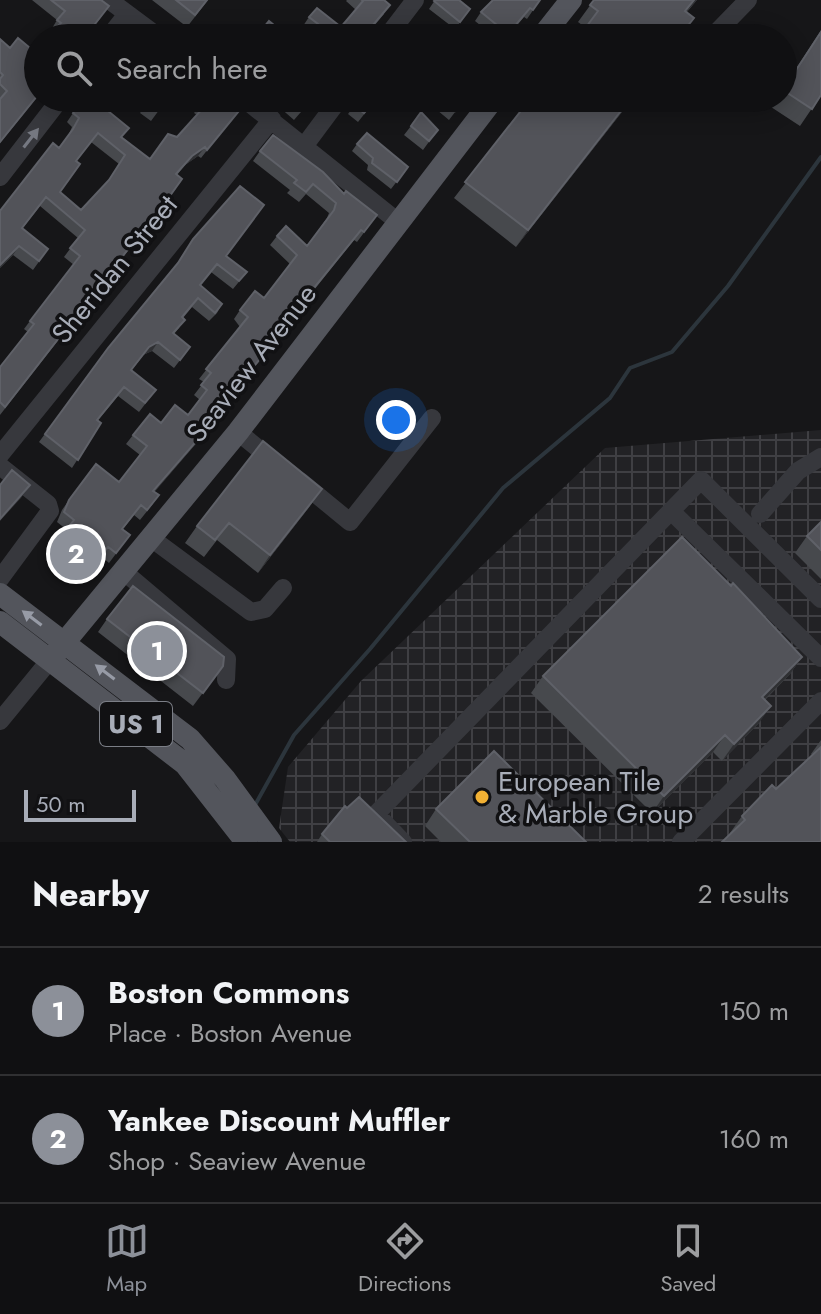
<!DOCTYPE html>
<html lang="en">
<head>
<meta charset="utf-8">
<style>
	:root { --surface:#101012; --page:#19191b; --text:#f1f3f6; --muted:#9c9d9f; --line:#303032; --accent:#8c9099 }
	body { margin:0; font-family:Jost,sans-serif; background:var(--page); color:var(--text) }
	.scale { position:absolute; left:24px; bottom:20px; width:112px; box-sizing:border-box; padding-left:8px; border:4px solid #a8adb8; border-top:0; font-size:22px; line-height:28px; white-space:nowrap; color:#a8adb8; -webkit-text-stroke:6px #111113; paint-order:stroke }
	.you { position:absolute; left:396px; top:420px; width:28px; height:28px; margin:-20px; border:6px solid #fff; border-radius:50%; background:#1a73e8; box-shadow:0 0 0 12px #1a73e833 }
	.badge { display:grid; place-items:center; width:52px; height:52px; border-radius:50%; background:var(--accent); color:#fff; font-size:26px; font-weight:700 }
	.pin { position:absolute; translate:-50% -50%; border:4px solid #fff; box-shadow:0 2px 8px #0006 }
	.list { margin:0; padding:0; list-style:none }
	h2 { display:flex; justify-content:space-between; align-items:center; height:104px; margin:0; padding:0 32px; font-size:34px }
	h2 small { font-size:26px; font-weight:400; color:var(--muted) }
	.list li { display:grid; grid-template-columns:52px 1fr auto; gap:24px; align-items:center; box-sizing:border-box; height:128px; padding:0 32px; border-top:2px solid var(--line) }
	.list b { display:block; font-size:30px; white-space:nowrap }
	.list p { margin:0; font-size:26px; white-space:nowrap; color:var(--muted) }
	.list em { font-size:26px; font-style:normal; color:var(--muted) }
	.icon { flex:none; width:44px; height:44px; fill:none; stroke:currentColor; stroke-width:2; stroke-linecap:round; stroke-linejoin:round }
	.map { position:relative; flex:none; width:821px; height:842px; overflow:hidden }
	.search { position:absolute; background:var(--surface); box-shadow:0 4px 20px #0003; left:24px; right:24px; top:24px; height:88px; display:flex; align-items:center; gap:20px; box-sizing:border-box; padding:0 28px; border-radius:44px; color:var(--muted); font-size:30px }
	.sheet { height:360px; background:var(--surface) }
	nav { display:flex; justify-content:space-around; align-items:center; box-sizing:border-box; height:112px; border-top:2px solid var(--line); background:var(--surface); font-size:22px; color:var(--muted) }
	nav a { display:grid; justify-items:center; gap:4px }
	nav .on { color:var(--accent) }
	.map>svg:first-child { display:block }
	.industrial { fill:url(#industrial-grid) }
	.lines { fill:none; stroke-linecap:round; stroke-linejoin:round }
	.stream { stroke:#2c353c; stroke-width:4 }
	.minor { stroke:#37383d; stroke-width:18 }
	.major { stroke:#53555c; stroke-width:22 }
	.wall { fill:#47494d; fill-rule:evenodd }
	.shaded-wall { fill:#2f3033 }
	.building { fill:#525359; stroke:#5f6168; stroke-width:2; fill-rule:evenodd }
	.oneway { fill:#757881 }
	.oneway2 { fill:#979ba6 }
	.poi-dot { fill:#f2b134; stroke:#111113; stroke-width:3 }
	.labels { text-anchor:middle; stroke-width:7; stroke-linejoin:round; paint-order:stroke }
	.shield { fill:#111113; stroke:#7b7e86; stroke-width:2 }
	.shield-label { font-size:26px; font-weight:bold; fill:#a8adb8 }
	.street-label { font-size:28px; fill:#a8adb8; stroke:#111113 }
	.poi-label { font-size:28px; fill:#a8adb8; stroke:#111113; text-anchor:start }
</style>
</head>
<body>
<div class="map">
<svg width="821" height="842" viewBox="0 0 821 842">
	<defs>
		<pattern id="industrial-grid" width="8" height="8" patternUnits="userSpaceOnUse" patternTransform="scale(2)"><rect width="8" height="8" fill="#222225"/><path d="M0 4h8M4 0v8" fill="none" stroke="#3f3f43"/></pattern>
	</defs>
	<rect width="100%" height="100%" fill="#161618"/>
	<path class="industrial" d="M821,430V842H290L279,828L288,767L361,681L605,448Z"/>
	<g class="lines">
		<path class="stream" d="M255,805L294,735L370,649L503,488L610,398L630,368L672,352L728,286L821,157"/>
		<path class="minor" d="M109,0L160,38
			M108,38L127,14
			M386,38L415,0
			M711,38L748,0
			M243,98L397,221
			M305,145L340,98
			M0,177L61,98
			M238,432L276,463
			M0,455L272,119
			M0,466L48,504L50,511L0,579
			M300,481L350,522L432,418
			M671,511L821,658
			M760,514L798,471L821,457
			M151,538L251,612L265,609L283,588
			M123,571L227,659L226,680
			M0,721L50,660
			M403,842L376,814L701,480L821,599
			M681,842L821,701"/>
		<path class="major" d="M541,38L571,0
			M0,594L190,739L225,779L271,842
			M0,622L185,764L246,842
			M50,660L238,432L494,98"/>
	</g>
	<path class="wall" d="M32,0H101L102,16L85,38H48L53,32L51,30L57,20Z
		M152,0H208L187,27Z
		M347,0H385L384,14L364,38L311,33L303,26L309,17L341,27L356,10L346,1Z
		M435,0L470,9L455,29L429,9Z
		M540,0L527,19L524,17L506,38H496L475,21L481,12Z
		M594,0H697L687,12L694,18L679,38H578L586,28L578,22Z
		M821,30V95L800,126L771,107L777,98H783V89Z
		M0,39L10,48L36,53L38,51V96L0,143Z
		M134,98H168L151,121L140,113L145,106Z
		M183,98H222L232,119L201,158L198,156L185,165L177,175L152,221L148,232L136,245L134,243L0,415V367L28,332L24,329L30,321L74,265L64,257L78,238L40,206L22,229L48,249L33,270L13,255L0,268V211L59,148L68,136L72,127L67,122L73,113L122,137L150,159L177,137L197,115L194,113L197,109ZM91,142L119,164L108,181L81,210L60,192L77,161Z
		M277,98H313L294,120L278,106L282,101Z
		M360,98H377L358,122L348,114Z
		M436,98H464L465,99L449,120L431,105Z
		M531,98H633L516,247L454,198Z
		M411,126L431,139L423,150L404,135Z
		M357,144L408,167L391,189L367,170L368,165L352,151Z
		M260,151L344,194L377,215L357,242L354,240L306,300L307,303L300,313L216,412L213,410L202,426L200,439L154,492L159,495L152,505L140,520L134,515L123,529L130,535L109,563L102,557L86,576L52,549L67,530L57,522L62,510L69,500L119,482L140,455L126,444L133,435L161,423L188,415L200,400L194,395L204,382L199,379L240,327L234,319L240,310L264,298L290,264L270,245L277,236L307,246L327,218L329,213L306,194L299,202L287,193L290,190L253,161Z
		M193,239L226,256L247,272L233,289L211,272L200,285L222,304L217,313L209,321L192,307L183,318L179,328L174,334L184,355L174,368L152,351L143,355L132,370L156,390L139,412L118,396L98,420L101,423L72,468L39,442L108,348L175,267Z
		M310,506L258,573L217,540L204,557L185,543L197,526Z
		M821,522V579L795,553L807,536Z
		M107,619L223,666L193,706L98,632Z
		M802,657L790,674L765,700L759,723L722,761L713,752L652,813L531,693L543,676Z
		M821,740V842L730,834V833L742,816L776,789L812,755L811,754Z
		M347,808L406,842H317L322,834Z
		M436,809L586,842H441L425,826Z"/>
	<path class="shaded-wall" d="M694,0H697L673,27L685,11Z
		M631,98H633L516,247L528,230Z
		M205,147L198,156L185,165L169,183L192,156Z
		M19,246L13,255L0,268V265Z
		M307,303L300,313L216,412L223,403Z
		M158,342L152,351L143,355L125,378L149,347Z
		M207,429L200,439L147,501L153,491Z
		M30,485L21,498L0,521V519Z
		M322,489L310,506L258,573L270,555Z
		M802,657L790,674L750,714L762,697Z
		M771,706L759,723L722,761L734,744Z
		M725,735L713,752L652,813L664,796Z"/>
	<path class="building" d="M51,0H101L109,6L84,38H48L61,23L57,20L65,11Z
		M176,0H207L195,15Z
		M362,0H384L390,5L362,38H306L318,24L309,17L317,8L341,27L363,1Z
		M435,0H459L470,9L460,22L434,1Z
		M493,0H540L533,10L530,8L508,34L481,12Z
		M594,0H694L685,11L694,18L678,38H578L598,11L590,5Z
		M269,21L290,38H255Z
		M141,27L154,38H132Z
		M821,32V95L812,109L783,90Z
		M18,38L36,53L38,51V95L0,142V99L7,91L0,84V79L3,75L0,72V39L10,48Z
		M85,98H92L129,128L121,137L150,159L168,134L177,137L204,107L200,104L203,100L201,98H222L239,111L207,150L205,147L192,156L176,174L182,179L152,221L154,223L143,236L140,234L5,407L0,402V367L34,324L30,321L80,256L70,248L85,230L46,197L22,228L48,249L39,261L19,246L0,265V211L53,143L59,148L73,129L79,118L73,113ZM98,133L125,155L109,180L81,210L60,192L80,164L76,161Z
		M151,98H168L159,110L148,102Z
		M285,98H311L300,111Z
		M360,98H377L364,113L354,105Z
		M438,98H464L465,99L455,111Z
		M531,98H631L528,230L465,182Z
		M421,112L438,130L429,141L411,126Z
		M367,133L408,167L397,182L372,163L373,158L357,144Z
		M273,135L323,172L344,194L346,191L377,215L364,232L361,230L305,299L307,303L223,403L220,400L202,426L207,429L153,491L159,495L147,510L141,505L122,529L130,535L116,553L108,547L93,566L59,539L74,520L64,512L69,500L96,464L119,482L147,446L133,435L150,414L161,423L175,405L188,415L207,390L201,385L211,373L206,369L248,317L240,310L255,291L264,298L297,255L277,236L286,226L307,246L334,210L336,203L313,184L306,192L294,183L297,180L260,151Z
		M240,186L264,205L226,256L247,272L239,281L217,264L200,285L222,304L215,313L198,298L182,317L185,320L173,333L190,347L180,360L158,342L149,347L131,370L156,390L145,403L124,387L97,420L101,423L78,460L45,434L108,348L178,263L193,239Z
		M263,441L322,489L270,555L229,523L215,540L197,526Z
		M12,470L30,485L0,519V485Z
		M821,522V550L807,536Z
		M682,537L731,586L733,583L802,657L762,697L771,706L734,744L725,735L664,796L543,676Z
		M133,586L224,657L223,666L203,693L107,619Z
		M821,747V842H722L745,820L742,816L772,785L776,789Z
		M494,751L586,842H470L436,809Z
		M359,797L406,842H330L322,834L345,806L347,808Z"/>
	<defs><path id="oneway-solid" d="M-6-.8H1V-3.2L6.5 0L1 3.2V.8H-6Z" transform="scale(2)"/></defs>
	<use class="oneway" href="#oneway-solid" transform="translate(31 138) rotate(-52)"/>
	<g class="oneway2">
		<use href="#oneway-solid" transform="translate(32 618) rotate(-143)"/>
		<use href="#oneway-solid" transform="translate(105 672) rotate(-143)"/>
	</g>
	<circle class="poi-dot" cx="482" cy="797" r="8"/>
	<g class="labels">
		<rect class="shield" x="100" y="702" width="72" height="44" rx="6"/>
		<g class="shield-label">
			<text x="136" y="733">US 1</text>
		</g>
		<g class="street-label">
			<text transform="translate(114 269) rotate(-51)" y="10">Sheridan Street</text>
			<text transform="translate(251 363) rotate(-52)" y="10">Seaview Avenue</text>
		</g>
		<g class="poi-label">
			<text x="498" y="791">European Tile<tspan x="498" dy="32">&amp; Marble Group</tspan></text>
		</g>
	</g>
</svg>
<div class="scale">50 m</div>
<div class="you"></div>
<div class="pin badge" style="left:157px;top:651px">1</div>
<div class="pin badge" style="left:76px;top:554px">2</div>
<div class="search"><svg class="icon" aria-label="search" viewBox="0 0 24 24"><circle cx="10" cy="10" r="6"/><path d="M15 15l6 6"/></svg>Search here</div>
</div>
<section class="sheet">
<h2>Nearby<small>2 results</small></h2>
<ul class="list">
<li><span class="badge">1</span><div><b>Boston Commons</b><p>Place · Boston Avenue</p></div><em>150 m</em></li>
<li><span class="badge">2</span><div><b>Yankee Discount Muffler</b><p>Shop · Seaview Avenue</p></div><em>160 m</em></li>
</ul>
</section>
<nav>
<a class="on"><svg class="icon" aria-label="map" viewBox="0 0 24 24"><path d="M3 6l6-2 6 2 6-2v14l-6 2-6-2-6 2zM9 4v14M15 6v14"/></svg>Map</a>
<a><svg class="icon" aria-label="directions" viewBox="0 0 24 24"><path d="M12 3l9 9-9 9-9-9zM9 14v-3h6M13 9l2 2-2 2"/></svg>Directions</a>
<a><svg class="icon" aria-label="saved" viewBox="0 0 24 24"><path d="M7 4h10v16l-5-4-5 4z"/></svg>Saved</a>
</nav>
</body>
</html>
